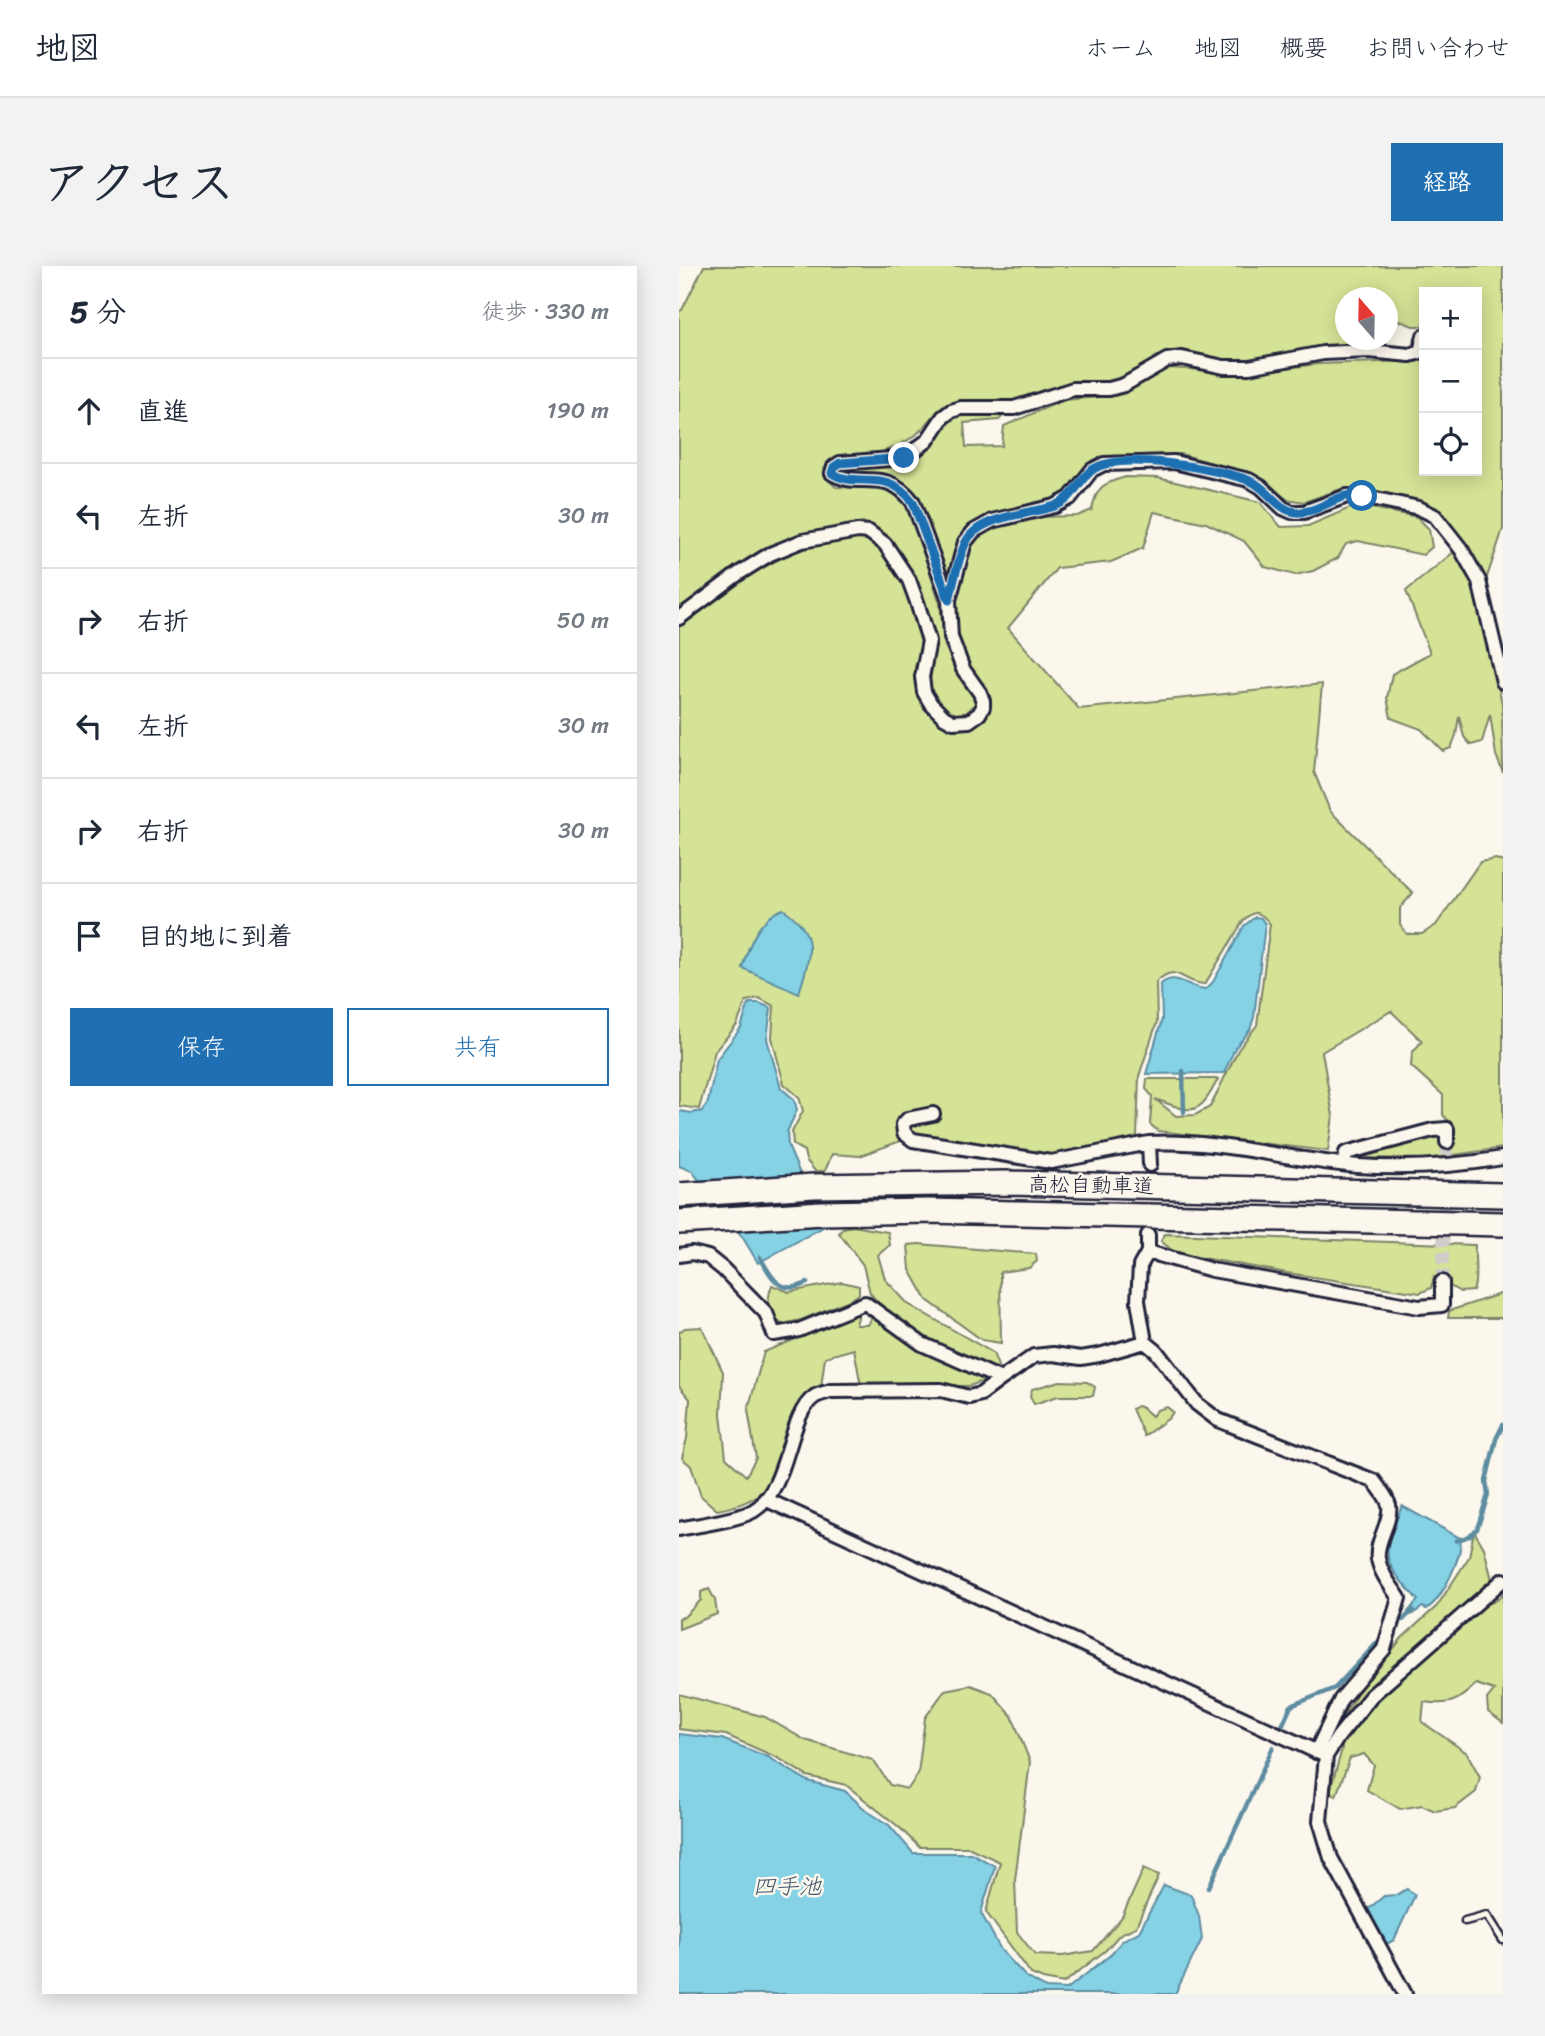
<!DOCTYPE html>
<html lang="ja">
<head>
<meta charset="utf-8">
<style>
	:root { --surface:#fff; --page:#f2f2f3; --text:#1f2937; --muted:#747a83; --line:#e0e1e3; --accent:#1f6fb2 }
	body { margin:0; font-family:Sriracha,"Klee One",sans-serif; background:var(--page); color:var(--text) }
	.controls { position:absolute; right:21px; top:21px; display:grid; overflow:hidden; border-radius:0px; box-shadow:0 4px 18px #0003 }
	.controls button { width:63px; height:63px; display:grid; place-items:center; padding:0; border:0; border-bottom:2px solid var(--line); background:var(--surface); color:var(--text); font:35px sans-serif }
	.compass { position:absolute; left:656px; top:21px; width:63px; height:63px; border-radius:50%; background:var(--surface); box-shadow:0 4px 18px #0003; rotate:340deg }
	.stop { position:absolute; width:21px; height:21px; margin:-16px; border:5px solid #1f6fb2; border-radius:50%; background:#fff }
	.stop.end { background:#1f6fb2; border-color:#fff; box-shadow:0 2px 7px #0008 }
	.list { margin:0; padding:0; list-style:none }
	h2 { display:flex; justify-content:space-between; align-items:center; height:91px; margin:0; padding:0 28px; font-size:30px }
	h2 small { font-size:23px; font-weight:400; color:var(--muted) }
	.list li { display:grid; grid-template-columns:46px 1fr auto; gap:21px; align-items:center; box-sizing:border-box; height:105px; padding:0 28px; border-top:2px solid var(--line) }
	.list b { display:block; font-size:26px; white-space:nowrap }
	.list em { font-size:23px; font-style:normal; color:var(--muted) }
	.actions { display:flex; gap:14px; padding:21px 28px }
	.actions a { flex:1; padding:16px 0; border:2px solid var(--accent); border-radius:0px; text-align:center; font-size:24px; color:var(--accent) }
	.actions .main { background:var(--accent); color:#fff }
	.icon { flex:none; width:38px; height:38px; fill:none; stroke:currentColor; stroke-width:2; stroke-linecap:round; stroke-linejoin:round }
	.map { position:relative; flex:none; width:824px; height:1728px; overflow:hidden; border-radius:0px }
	header { display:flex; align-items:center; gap:42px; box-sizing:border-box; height:98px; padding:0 35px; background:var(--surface); border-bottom:2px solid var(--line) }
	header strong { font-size:33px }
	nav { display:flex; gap:38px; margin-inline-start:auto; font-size:24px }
	.intro { display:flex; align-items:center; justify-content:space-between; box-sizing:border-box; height:168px; padding:0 42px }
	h1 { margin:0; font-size:49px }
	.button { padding:18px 32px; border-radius:0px; background:var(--accent); color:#fff; font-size:24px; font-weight:700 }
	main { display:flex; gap:42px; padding:0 42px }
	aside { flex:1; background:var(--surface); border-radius:0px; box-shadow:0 4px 18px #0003 }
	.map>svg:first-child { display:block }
	.green { fill:#d4e396; stroke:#7b8268; stroke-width:2 }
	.water { fill:#85d2e5; stroke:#5d8ca1; stroke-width:2 }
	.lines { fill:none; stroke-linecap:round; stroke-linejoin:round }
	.stream { stroke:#5d8ca1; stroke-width:4.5 }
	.minor-tunnel { stroke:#d0ccc9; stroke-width:12; stroke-dasharray:12 6; stroke-linecap:butt }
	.service-casing { stroke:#22223b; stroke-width:11 }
	.minor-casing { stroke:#22223b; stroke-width:18 }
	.motorway-casing { stroke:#22223b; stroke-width:28 }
	.service { stroke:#fbf7ec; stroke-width:6 }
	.minor { stroke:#fbf7ec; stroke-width:12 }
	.motorway { stroke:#fbf7ec; stroke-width:23 }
	.route { stroke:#1f6fb2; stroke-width:9 }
	.labels { text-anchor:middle; stroke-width:5; stroke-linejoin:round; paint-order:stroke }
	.street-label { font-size:21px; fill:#22223b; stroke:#fbf7ec }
	.water-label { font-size:23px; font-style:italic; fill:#40576e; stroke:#fbf7ec }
</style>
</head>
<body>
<header>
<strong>地図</strong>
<nav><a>ホーム</a><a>地図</a><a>概要</a><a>お問い合わせ</a></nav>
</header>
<div class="intro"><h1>アクセス</h1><a class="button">経路</a></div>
<main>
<aside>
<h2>5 分<small>徒歩 · 330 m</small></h2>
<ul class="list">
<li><svg class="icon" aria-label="ahead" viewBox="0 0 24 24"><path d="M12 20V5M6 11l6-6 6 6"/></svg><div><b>直進</b></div><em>190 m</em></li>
<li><svg class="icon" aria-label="left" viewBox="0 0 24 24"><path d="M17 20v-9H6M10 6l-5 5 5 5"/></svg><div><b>左折</b></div><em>30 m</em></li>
<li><svg class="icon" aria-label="right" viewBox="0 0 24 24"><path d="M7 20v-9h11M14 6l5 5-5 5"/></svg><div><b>右折</b></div><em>50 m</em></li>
<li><svg class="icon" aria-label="left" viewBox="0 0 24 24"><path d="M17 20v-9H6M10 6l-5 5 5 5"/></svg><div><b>左折</b></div><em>30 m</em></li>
<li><svg class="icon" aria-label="right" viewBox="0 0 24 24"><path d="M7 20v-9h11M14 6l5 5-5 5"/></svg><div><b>右折</b></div><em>30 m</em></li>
<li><svg class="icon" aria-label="arrive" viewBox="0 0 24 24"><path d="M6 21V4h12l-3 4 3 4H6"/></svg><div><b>目的地に到着</b></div></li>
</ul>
<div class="actions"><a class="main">保存</a><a>共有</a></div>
</aside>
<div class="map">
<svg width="824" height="1728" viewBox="0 0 824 1728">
	<rect width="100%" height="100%" fill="#fbf7ec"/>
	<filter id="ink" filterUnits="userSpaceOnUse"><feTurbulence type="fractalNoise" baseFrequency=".0143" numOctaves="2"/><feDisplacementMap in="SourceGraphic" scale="14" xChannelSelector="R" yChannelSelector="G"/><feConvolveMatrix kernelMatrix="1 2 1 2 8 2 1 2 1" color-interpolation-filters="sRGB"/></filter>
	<g filter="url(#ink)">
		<path class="green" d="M25,0H824V263L807,314L779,267L761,245L741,235L684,224L662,223L625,236L608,233L575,209L502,188L427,190L408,199L386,226L373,234L312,250L289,260L280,276L268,318C259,289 248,224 215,212C204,208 173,209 160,208V202L213,199L275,147L329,145L320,154L285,157L287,181L323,180L325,160L385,134L432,130L487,102L574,106L639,98L733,95L745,91V205H798V26H745V60H734L709,50L708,32H666V74H696L716,81H676L551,96L498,86L452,109L429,118L366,123L335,135L304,134L268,139L255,150L237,169L219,180L195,189L167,188L145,203L148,213L157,221L212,223L230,238L261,338L266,380L285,415L299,435L284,450L275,448L259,439L250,422L257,376L233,307L211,272L184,256C165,260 145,263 126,268C78,283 39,314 0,344V45L3,44Z
			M447,211L479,212L581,236L602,261L629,260L678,239L738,251L750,263L753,281L744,289L679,275L667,278L659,292L634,305L616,309L586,301L565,275L527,257L475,246L464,282L432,296L378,302L329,362L400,443L643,418L635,506L651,545L734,627L721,642V659L728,668H743L757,659L801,596L817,593L824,596V882L746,893L688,892V887L760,869V875L775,876L773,860L764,849V829L732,800L733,787L743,775L712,745L643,786L654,850L649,885L479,865L471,858L473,830L467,823L468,813H539C519,852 514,847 476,833L497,850L516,849L531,841L559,784L578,759L591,658C581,645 575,643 564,655L526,718C503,718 499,695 477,716L478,756L460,810L458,871L390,887L361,889L224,874L181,890L153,888L146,905H136L127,894L125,885L114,879L113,866L124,845L120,831L105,818L93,772L95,740L80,732L67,735L58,759L36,785L20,843L0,840V361L64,312L124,281L176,270L188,272L200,281L224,314L244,376L236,401L237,420L249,444L260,457L279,464L293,461L305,452L311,443L306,422L287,396L279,368L276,338L291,280L299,271L317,261L360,251L398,250L413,244C417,220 425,217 447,211Z
			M776,285L796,323L823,437L824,507L817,489L811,448L803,476L792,479L785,471L780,450L777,469L772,482L764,485L742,463L712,452L708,432L713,408L751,387L727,325Z
			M174,960L209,966L211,979L199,989L206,1013L229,1038L314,1087L319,1100L316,1104L249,1075L207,1046L191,1027L184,999L160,967L164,962Z
			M486,968L796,979C795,993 799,1014 794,1025L781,1026L771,1020L770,1014L755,1011L752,1022L741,1027L608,1007L496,987L482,975Z
			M240,978L357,988L358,995L350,1002L321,1006L322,1077L303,1074L248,1034L231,1004L229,979Z
			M163,1016L180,1020V1028L173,1033L122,1054L103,1058C88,1047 87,1035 93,1019L110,1026Z
			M824,1027V1052H769L770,1045Z
			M180,1047L177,1059H189L194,1049L306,1110L305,1115L290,1120H182L175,1083L146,1091L142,1121C138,1124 132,1126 128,1129C122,1133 118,1145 115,1152C97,1203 100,1234 38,1244L22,1230L12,1200L3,1192L8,1172L11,1133L0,1120V1066L6,1062L23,1061L44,1106L42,1148L47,1192L67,1210L77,1192L69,1144L85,1086Z
			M381,1115L408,1116L416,1121L414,1130H379L355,1138L351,1130L353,1123Z
			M458,1140L464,1142L473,1150L478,1144L488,1141L494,1146L490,1152L465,1170L453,1143Z
			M795,1265L805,1282L813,1314L795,1333L803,1341L818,1334L824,1328V1457L809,1446L808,1433L815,1424L797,1418C779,1436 770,1440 745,1436L743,1456L788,1487L801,1511L797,1526L776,1542L756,1545L743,1539L721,1543L688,1524L695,1499L685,1488L671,1492L657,1530L651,1525L663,1483L661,1454L679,1426L723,1372L758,1340L790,1291Z
			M30,1323L36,1334L38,1348L0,1363V1352L5,1351L22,1334V1326Z
			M291,1419L313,1427L333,1450L351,1496L336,1614L338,1666L356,1689L383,1690L414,1685L443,1651L465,1602L480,1609L457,1661L441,1668L427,1684L385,1717L364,1713L352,1708L307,1646L321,1596L289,1581H240L220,1561L167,1519L128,1510L99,1492L47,1469L0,1463V1428L86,1451L126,1474L194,1494L211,1519L229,1523L239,1508L246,1452L266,1424Z"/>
		<path class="water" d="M104,643C141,667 131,691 120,727L63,702C70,678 80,652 104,643Z
			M576,651L582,652L586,658L575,751L571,764L556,782L545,807L467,808L483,753L482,718C498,705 509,723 527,723L534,716L565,660Z
			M70,737H80L92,742L88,773L102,822L115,833L118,844L108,866L109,880L144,961L79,997L64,972L13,905L0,900V845L13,847L23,845L29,836L38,793L62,762Z
			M723,1240L781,1272C785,1288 762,1336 747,1343L744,1341L732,1349L729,1346L739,1334C700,1292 703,1291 723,1240Z
			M0,1468L43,1473L89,1491L129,1515L166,1525L188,1545L210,1559L234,1587H292L316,1600L302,1647L322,1684L346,1710L367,1722L388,1723L430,1690L444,1674L460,1666L485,1619L512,1629L520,1650L523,1673L496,1728H0Z
			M728,1623L736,1629L715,1674L704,1680L687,1645L705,1630L717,1629Z"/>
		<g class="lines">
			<path class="stream" d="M504,805L505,846
				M81,991C93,1013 102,1030 128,1017
				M777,1275L790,1270L798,1263L809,1229L807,1215L817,1173L824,1159
				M724,1354L734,1344
				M603,1460L612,1440L656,1422L697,1378
				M530,1621L594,1481"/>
			<path class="minor-tunnel" d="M469,969L471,899
				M763,1016L768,876"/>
			<defs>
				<path id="service" d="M786,1655L808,1649L824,1674"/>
				<path id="minor" d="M741,86L745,70
					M270,334L234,236C206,199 179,224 153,207L155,201L161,197L225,192L248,175L264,151L272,145L282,142H335L394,123H430L445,119L488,94L503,92L545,101H570L644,87L690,85L731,89L745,85
					M0,352L59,308L91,288L123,275L179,265L190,266L206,278L230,314L238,336L250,375L243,411L245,426L252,438L265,451L274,456L290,455L300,448L304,441V435L301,427L284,403L272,371L270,334L286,276L295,265L313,255L376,240L391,232L413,204L425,198L495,196L570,214L582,221L604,242L613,246H625L668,230H683L740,242L756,250L782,283L800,315L824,416
					M254,848L229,853L224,858L225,867L234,874L372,896L470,877
					M665,898L667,887L754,864L768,863V876
					M471,899L470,877C540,873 609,894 679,900C726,903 777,900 824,892
					M469,969V986L461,1000L459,1035L466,1076L477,1085L518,1138L539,1154L695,1215C700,1222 708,1231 710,1239C713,1257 696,1275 699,1293C702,1308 712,1320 720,1332L705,1383L662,1433L637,1486
					M469,986L533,1004L740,1041L763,1039V1016
					M0,989L13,987L29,991L44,1003L87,1047L95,1068L120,1064L186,1037L243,1078L322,1113L355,1090L374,1088L402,1092L420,1089L466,1076
					M86,1233L647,1490
					M0,1263C19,1259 58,1254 74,1245C111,1223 108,1150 135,1131C139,1128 146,1127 151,1125L262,1124L290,1131L302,1128L322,1113
					M726,1728L652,1592L641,1555L647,1490L659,1471L692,1430L824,1314"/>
				<path id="motorway" d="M0,929L135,920L327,917L824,929
					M0,956L143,947L249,945L824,958"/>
			</defs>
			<use href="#service" class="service-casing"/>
			<use href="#minor" class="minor-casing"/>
			<use href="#motorway" class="motorway-casing"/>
			<use href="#service" class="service"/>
			<use href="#minor" class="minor"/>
			<use href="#motorway" class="motorway"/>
		</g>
	</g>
	<g class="lines" filter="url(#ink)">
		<path class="route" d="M225,192L161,197L155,201L153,207C178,224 206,199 234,236L270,334C275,316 278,295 286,278C298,249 350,249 376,240C395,233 398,215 413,204C440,184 539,203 569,214C588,220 597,244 617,246C635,248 650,234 667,230C672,229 678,230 683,230"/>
	</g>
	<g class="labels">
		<g class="street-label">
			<text transform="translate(412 919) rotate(1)" y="7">高松自動車道</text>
		</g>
		<g class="water-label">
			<text x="108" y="1628">四手池</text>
		</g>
	</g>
</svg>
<div class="controls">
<button>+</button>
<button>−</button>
<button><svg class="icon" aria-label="locate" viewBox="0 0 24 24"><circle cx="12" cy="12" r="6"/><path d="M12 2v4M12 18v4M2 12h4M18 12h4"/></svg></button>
</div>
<svg class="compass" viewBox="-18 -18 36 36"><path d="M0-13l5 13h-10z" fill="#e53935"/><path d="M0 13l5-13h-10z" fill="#747a83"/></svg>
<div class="stop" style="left:683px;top:230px"></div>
<div class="stop end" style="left:225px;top:192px"></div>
</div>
</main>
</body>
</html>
